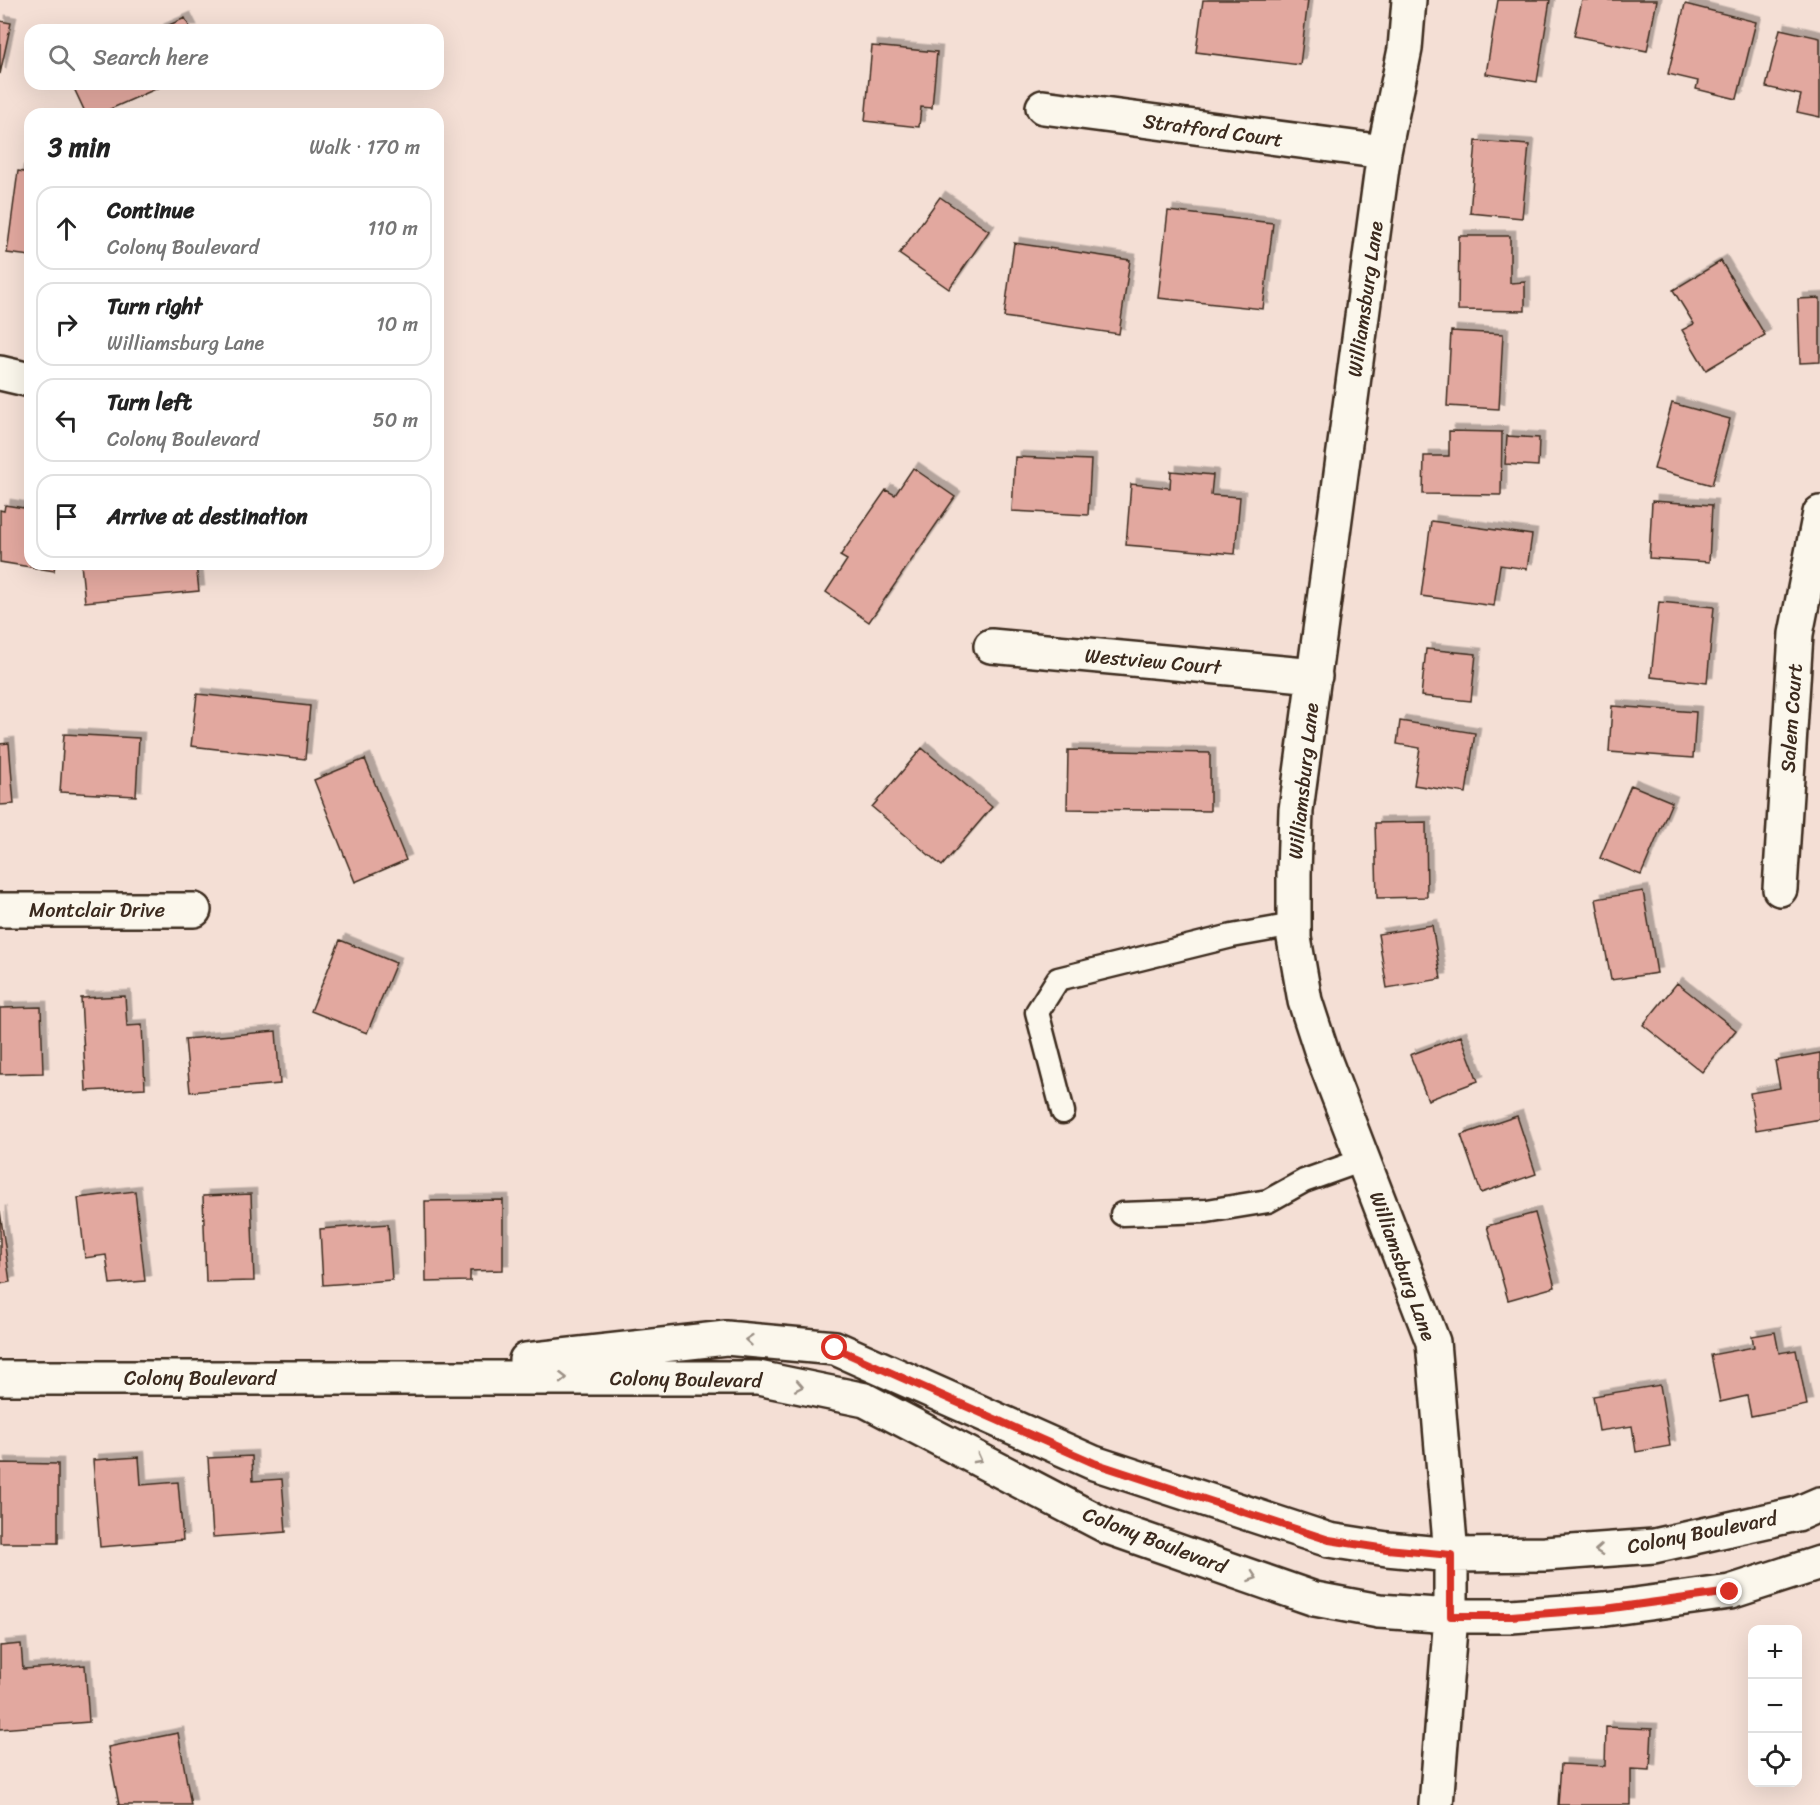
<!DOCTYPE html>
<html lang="en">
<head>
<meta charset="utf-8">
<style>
	:root { --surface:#fff; --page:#f2f2f2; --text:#222; --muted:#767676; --line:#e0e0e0 }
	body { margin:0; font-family:Sriracha,sans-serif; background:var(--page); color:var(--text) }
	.controls { position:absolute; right:18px; bottom:18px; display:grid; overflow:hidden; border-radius:12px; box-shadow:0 6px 24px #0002 }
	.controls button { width:54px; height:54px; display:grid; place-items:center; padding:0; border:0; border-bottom:2px solid var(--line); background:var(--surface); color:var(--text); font:30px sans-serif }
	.stop { position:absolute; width:18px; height:18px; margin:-14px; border:4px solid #d93025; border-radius:50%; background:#fff }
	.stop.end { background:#d93025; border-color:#fff; box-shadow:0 2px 6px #0008 }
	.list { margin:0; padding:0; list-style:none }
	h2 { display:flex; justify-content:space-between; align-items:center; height:78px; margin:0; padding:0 24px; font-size:26px }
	h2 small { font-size:20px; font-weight:400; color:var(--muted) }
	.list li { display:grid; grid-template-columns:39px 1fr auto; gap:18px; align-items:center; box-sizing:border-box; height:84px; margin:0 12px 12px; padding:0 12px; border:2px solid var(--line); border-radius:18px }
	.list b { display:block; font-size:22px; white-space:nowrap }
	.list p { margin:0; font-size:20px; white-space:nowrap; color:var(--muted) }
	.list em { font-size:20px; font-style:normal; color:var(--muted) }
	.icon { flex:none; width:33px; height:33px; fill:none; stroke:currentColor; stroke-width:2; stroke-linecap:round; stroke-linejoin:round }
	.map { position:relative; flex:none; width:1820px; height:1805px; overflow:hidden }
	.search { position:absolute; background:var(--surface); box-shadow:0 6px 24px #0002; left:24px; top:24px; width:420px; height:66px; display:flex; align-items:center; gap:15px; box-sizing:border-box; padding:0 21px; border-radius:18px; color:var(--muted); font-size:22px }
	.panel { position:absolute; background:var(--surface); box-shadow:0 6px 24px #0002; left:24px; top:108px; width:420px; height:462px; border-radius:18px }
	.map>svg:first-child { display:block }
	.building { fill:#e2a89f; stroke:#3b2a1e; stroke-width:1.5; filter:url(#shadow) }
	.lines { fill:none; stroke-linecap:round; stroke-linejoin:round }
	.service-casing { stroke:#3b2a1e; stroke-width:27 }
	.minor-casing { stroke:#3b2a1e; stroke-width:38 }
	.service { stroke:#fbf7ec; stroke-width:22 }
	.minor { stroke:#fbf7ec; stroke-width:33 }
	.oneway { stroke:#9b9085 }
	.route { stroke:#d93025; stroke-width:8 }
	.labels { text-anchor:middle; stroke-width:4.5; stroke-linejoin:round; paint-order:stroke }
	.street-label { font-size:20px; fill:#3b2a1e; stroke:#fbf7ec }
</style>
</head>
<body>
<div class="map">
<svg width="1820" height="1805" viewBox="0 0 1820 1805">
	<defs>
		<filter id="shadow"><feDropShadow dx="5.5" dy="-5.5" stdDeviation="0" flood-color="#0004"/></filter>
	</defs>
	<rect width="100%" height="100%" fill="#f4dfd5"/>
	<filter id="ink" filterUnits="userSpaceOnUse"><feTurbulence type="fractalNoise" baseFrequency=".0167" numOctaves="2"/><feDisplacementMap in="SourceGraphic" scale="12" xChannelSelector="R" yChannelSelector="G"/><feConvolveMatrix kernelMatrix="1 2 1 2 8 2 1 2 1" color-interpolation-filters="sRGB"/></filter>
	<g filter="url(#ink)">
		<path class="building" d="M1203,0H1308L1300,65L1196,52Z
			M1498,0H1550L1537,82L1486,74Z
			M1582,0H1657L1647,51L1574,36Z
			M1685,4L1756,22L1737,99L1696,89L1698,81L1668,74Z
			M185,18L191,30H158Z
			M0,21L11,23L0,74Z
			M1780,29L1820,38V117L1797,112L1801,95L1766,87Z
			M872,46L937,52L932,108L921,107L919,127L865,121Z
			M72,84H167L99,114H86Z
			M1476,141L1529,145L1522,218L1470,213Z
			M18,171L30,173V256L7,253Z
			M940,197L989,231L949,289L899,254Z
			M1168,211L1273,223L1263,309L1158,298Z
			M1459,236H1510V283L1525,282V311L1458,310Z
			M1014,243L1130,260L1119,334L1004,317Z
			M1721,261L1765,335L1706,370L1682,330L1694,324L1673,290Z
			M1820,298V362L1800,363L1798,299Z
			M1451,331L1503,334L1499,409L1447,406Z
			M1672,403L1730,419L1712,485L1654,469Z
			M1449,431L1502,432L1501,495L1423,494L1424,456H1449Z
			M1507,436L1539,438L1538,466L1505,464Z
			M1015,457L1091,460L1088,515L1012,511Z
			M913,468L955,497L869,622L826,592L847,560L840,556L886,490L895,495Z
			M1171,471L1213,475L1211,495L1240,497L1235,554L1126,545L1131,484L1170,488Z
			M1652,501L1712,505L1709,562L1649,558Z
			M5,505L30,509V564H55L54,571L0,562V510L4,511Z
			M1431,521L1532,535L1527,569L1500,565L1494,606L1421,596Z
			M81,564H196L199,591L85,602Z
			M1659,602L1714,607L1707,683L1651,677Z
			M1426,649L1476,654L1471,701L1421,696Z
			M197,694L310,706L305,759L191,746Z
			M1612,706L1696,712L1693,758L1609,752Z
			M1400,721L1475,733L1466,793L1414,785L1420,748L1397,744Z
			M64,734L139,738L136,796L60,792Z
			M9,743L14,804L0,805V744Z
			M922,748L992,807L942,866L872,807Z
			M1068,750L1210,753V811L1067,809Z
			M365,759L406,860L355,882L314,780Z
			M1631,785L1672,802L1641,875L1600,858Z
			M1426,822L1427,897L1377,898L1375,823Z
			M1643,891L1657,973L1611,980L1596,899Z
			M1432,925L1441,979L1387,988L1378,934Z
			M340,940L396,963L367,1033L311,1011Z
			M1677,983L1736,1030L1702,1072L1643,1025Z
			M125,996L127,1026L142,1025L145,1088L86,1091L81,998Z
			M41,1007L43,1073L0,1074V1008Z
			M276,1031L280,1084L190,1092L185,1039Z
			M1461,1036L1478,1081L1428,1100L1410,1055Z
			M1820,1053V1119L1756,1130L1750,1093L1780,1088L1775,1061Z
			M1517,1116L1536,1174L1481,1193L1461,1135Z
			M135,1191L145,1281L110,1284L106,1255L85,1258L78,1198Z
			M251,1194L254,1281L206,1282L203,1196Z
			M503,1200V1270L470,1271V1281L426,1282L425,1201Z
			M0,1211L10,1282L0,1284Z
			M1535,1213L1555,1287L1508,1300L1487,1226Z
			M388,1224L392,1280L323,1285L320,1229Z
			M1775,1332L1779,1353L1796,1350L1807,1405L1751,1416L1747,1396L1720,1402L1711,1355L1754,1347L1752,1336Z
			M1660,1385L1670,1446L1636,1452L1632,1426L1599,1431L1593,1396Z
			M252,1456L253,1481L282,1479L286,1532L213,1537L208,1458Z
			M139,1457L141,1485L178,1482L183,1540L100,1547L93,1460Z
			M0,1463L58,1464V1543H0Z
			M21,1644L23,1669L85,1665L89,1722L0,1729V1646Z
			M1606,1727L1652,1729L1650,1770L1631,1769V1805H1558L1561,1764L1605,1766Z
			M178,1733L191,1805H119L108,1747Z"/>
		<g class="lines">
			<defs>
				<path id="service" d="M1063,1112L1037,1012L1058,979L1232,936L1294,925
					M1122,1214L1207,1211L1268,1201L1304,1181L1363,1160"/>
				<path id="minor" d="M1409,0L1405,49L1384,152L1296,810L1294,874V938L1305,1001L1323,1056L1433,1342L1451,1555V1616L1436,1805
					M1043,107L1384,152
					M0,373L30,380
					M991,646L1315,676
					M1780,889L1796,634L1820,513
					M0,910H194
					M526,1360L726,1338L835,1348L1094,1463L1329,1540L1387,1549L1451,1555L1545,1554L1654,1546L1797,1514L1820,1504
					M0,1378H758L865,1400L1108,1527L1315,1599L1379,1611L1451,1616H1511L1605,1609L1730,1592L1820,1563"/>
			</defs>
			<use href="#service" class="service-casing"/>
			<use href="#minor" class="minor-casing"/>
			<use href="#service" class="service"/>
			<use href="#minor" class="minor"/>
		</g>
		<defs><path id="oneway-chevron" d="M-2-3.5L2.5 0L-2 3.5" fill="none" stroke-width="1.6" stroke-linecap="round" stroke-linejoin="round" transform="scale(1.5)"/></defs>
		<g class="oneway">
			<use href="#oneway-chevron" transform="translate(749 1340) rotate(-175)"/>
			<use href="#oneway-chevron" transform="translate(563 1378)"/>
			<use href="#oneway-chevron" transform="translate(799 1386) rotate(11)"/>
			<use href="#oneway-chevron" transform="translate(978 1459) rotate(28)"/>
			<use href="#oneway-chevron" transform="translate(1599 1550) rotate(176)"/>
			<use href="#oneway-chevron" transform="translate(1253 1577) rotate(19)"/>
		</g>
	</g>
	<g class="lines" filter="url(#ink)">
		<path class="route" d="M835,1348L1094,1463L1329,1540L1387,1549L1451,1555V1616H1511L1605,1609L1730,1592"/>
	</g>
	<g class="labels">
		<g class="street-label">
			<text transform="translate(1213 130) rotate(8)" y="7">Stratford Court</text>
			<text transform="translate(1365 299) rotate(-82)" y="7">Williamsburg Lane</text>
			<text transform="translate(1153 661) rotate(5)" y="7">Westview Court</text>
			<text transform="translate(1791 718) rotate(-86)" y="7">Salem Court</text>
			<text transform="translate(1303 781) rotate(-84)" y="7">Williamsburg Lane</text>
			<text x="97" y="917">Montclair Drive</text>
			<text transform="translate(1403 1266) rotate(70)" y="7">Williamsburg Lane</text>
			<text x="200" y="1385">Colony Boulevard</text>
			<text transform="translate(686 1379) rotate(1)" y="7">Colony Boulevard</text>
			<text transform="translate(1702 1532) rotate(-11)" y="7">Colony Boulevard</text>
			<text transform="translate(1155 1540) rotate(21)" y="7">Colony Boulevard</text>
		</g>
	</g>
</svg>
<div class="controls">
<button>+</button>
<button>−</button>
<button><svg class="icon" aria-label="locate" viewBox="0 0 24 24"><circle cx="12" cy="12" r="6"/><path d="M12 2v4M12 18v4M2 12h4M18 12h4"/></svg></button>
</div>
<div class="stop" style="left:835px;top:1348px"></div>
<div class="stop end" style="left:1730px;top:1592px"></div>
<div class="search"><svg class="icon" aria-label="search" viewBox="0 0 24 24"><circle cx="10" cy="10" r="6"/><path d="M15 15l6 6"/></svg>Search here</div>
<section class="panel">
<h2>3 min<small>Walk · 170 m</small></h2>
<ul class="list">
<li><svg class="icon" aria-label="ahead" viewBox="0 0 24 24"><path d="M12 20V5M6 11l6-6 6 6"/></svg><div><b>Continue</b><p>Colony Boulevard</p></div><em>110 m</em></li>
<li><svg class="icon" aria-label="right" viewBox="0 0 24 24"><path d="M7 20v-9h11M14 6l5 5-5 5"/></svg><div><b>Turn right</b><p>Williamsburg Lane</p></div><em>10 m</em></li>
<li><svg class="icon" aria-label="left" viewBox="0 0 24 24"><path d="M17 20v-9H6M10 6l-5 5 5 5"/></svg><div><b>Turn left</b><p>Colony Boulevard</p></div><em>50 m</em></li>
<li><svg class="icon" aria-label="arrive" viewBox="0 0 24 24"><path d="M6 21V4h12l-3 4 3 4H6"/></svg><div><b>Arrive at destination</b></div></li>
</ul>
</section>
</div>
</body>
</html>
